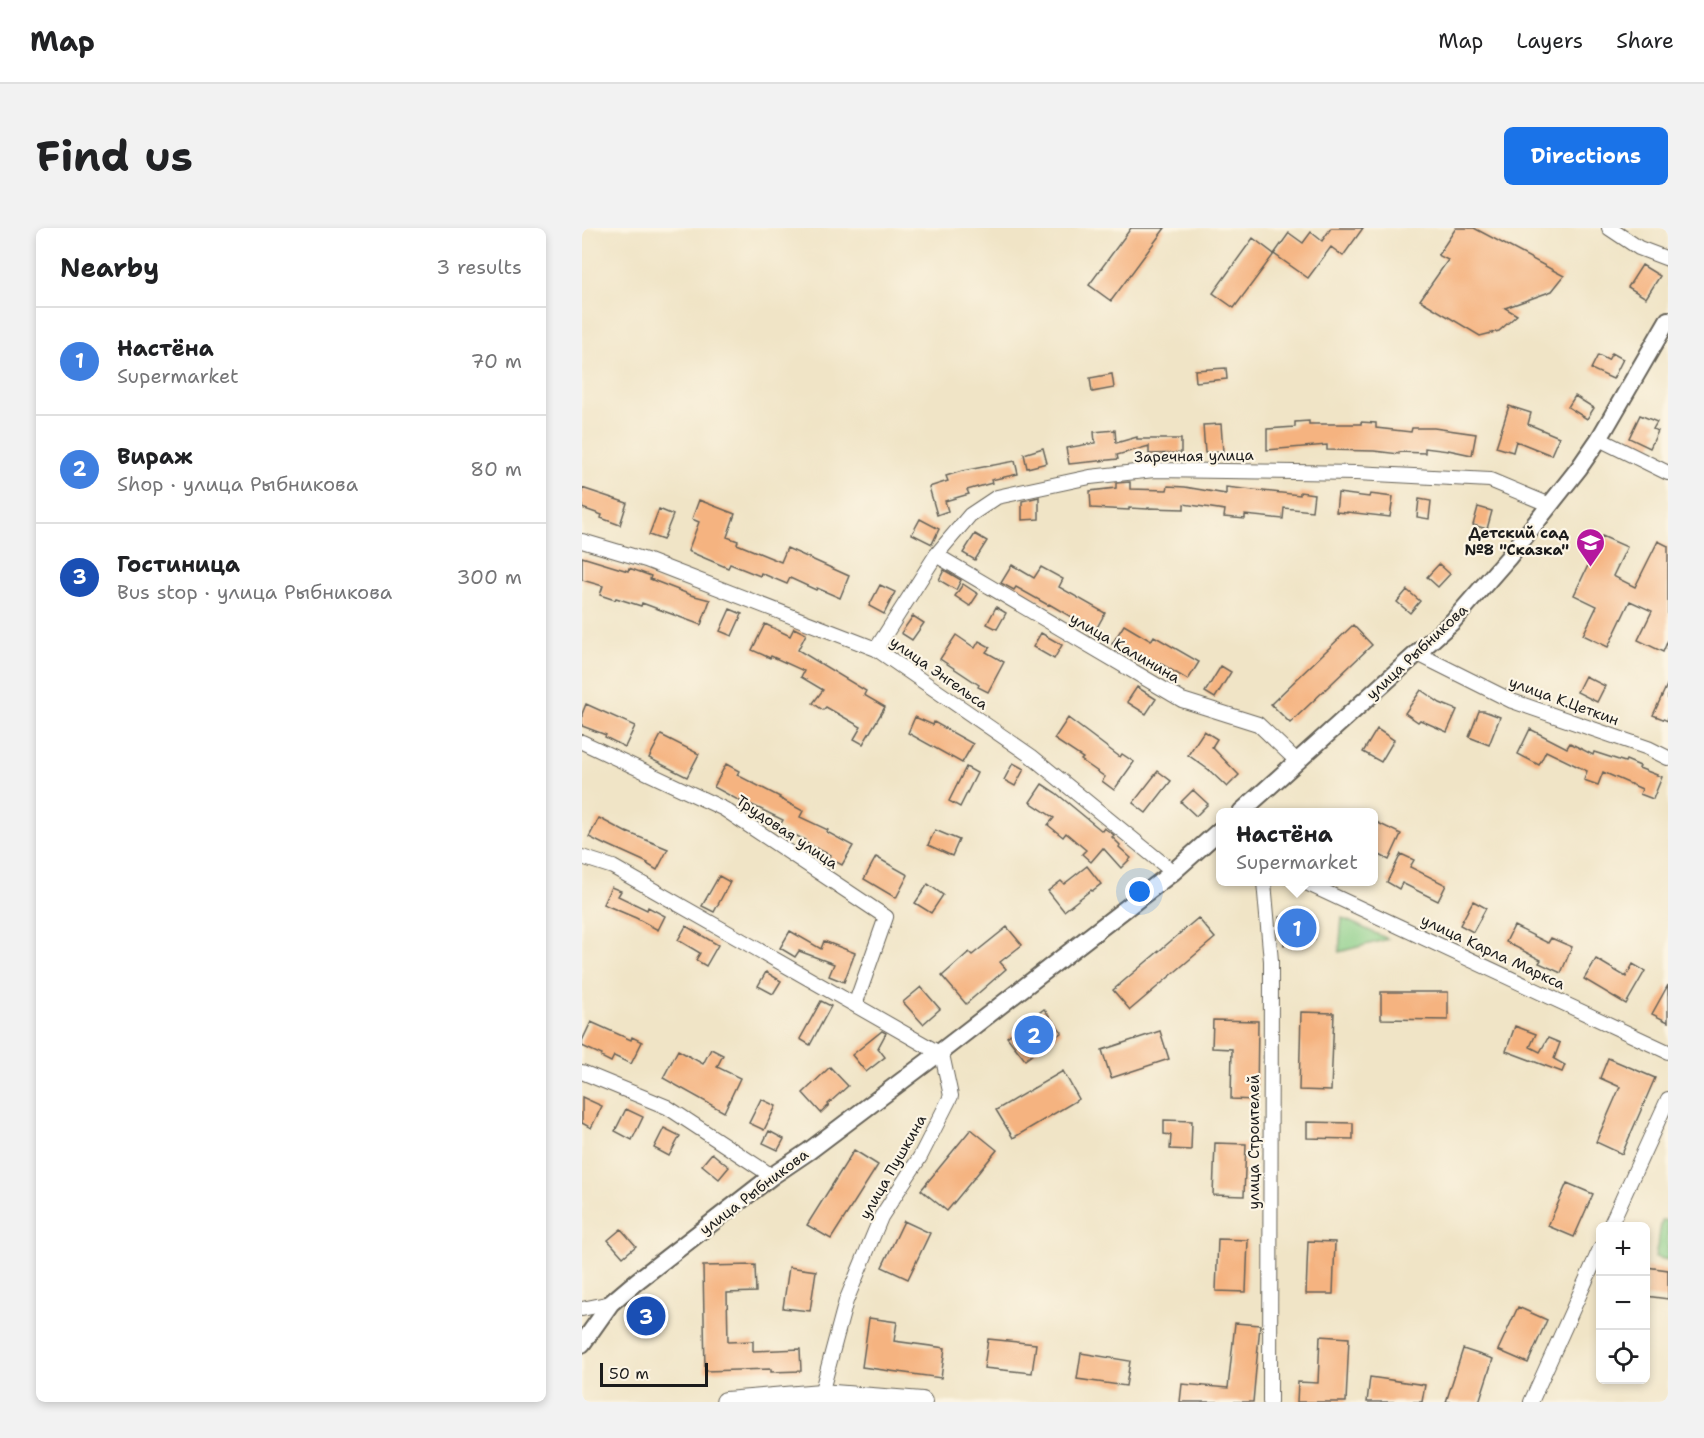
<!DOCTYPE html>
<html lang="en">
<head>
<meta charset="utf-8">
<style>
	:root { --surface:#fff; --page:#f2f2f2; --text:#202124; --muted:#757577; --line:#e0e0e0; --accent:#1a73e8 }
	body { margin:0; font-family:"Shantell Sans",sans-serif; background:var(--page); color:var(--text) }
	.controls { position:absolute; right:18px; bottom:18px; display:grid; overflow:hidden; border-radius:9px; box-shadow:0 3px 9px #0003 }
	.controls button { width:54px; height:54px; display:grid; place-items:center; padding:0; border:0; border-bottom:2px solid var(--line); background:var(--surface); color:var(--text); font:30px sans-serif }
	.scale { position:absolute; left:18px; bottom:15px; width:108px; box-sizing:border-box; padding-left:6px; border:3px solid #1c1c1c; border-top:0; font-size:16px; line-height:21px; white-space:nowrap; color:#1c1c1c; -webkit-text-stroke:4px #fcf5e5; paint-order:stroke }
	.you { position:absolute; left:558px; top:664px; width:21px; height:21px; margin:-15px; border:4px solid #fff; border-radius:50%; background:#1a73e8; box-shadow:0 0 0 9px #1a73e833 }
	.badge { display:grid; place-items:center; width:39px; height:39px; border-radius:50%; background:var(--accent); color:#fff; font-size:20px; font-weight:700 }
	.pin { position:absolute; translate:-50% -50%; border:3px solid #fff; box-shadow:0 2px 6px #0006 }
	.popup { position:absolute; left:634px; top:580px; width:162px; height:78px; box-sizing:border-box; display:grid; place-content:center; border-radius:9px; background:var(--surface); filter:drop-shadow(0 2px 4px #0005); font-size:20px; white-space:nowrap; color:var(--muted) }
	.popup b { font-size:22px; color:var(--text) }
	.popup::after { content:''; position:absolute; left:50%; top:100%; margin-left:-12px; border:12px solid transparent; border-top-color:var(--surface) }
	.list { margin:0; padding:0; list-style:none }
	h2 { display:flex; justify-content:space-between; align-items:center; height:78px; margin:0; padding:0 24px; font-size:26px }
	h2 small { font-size:20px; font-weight:400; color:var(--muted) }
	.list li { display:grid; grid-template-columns:39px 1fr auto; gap:18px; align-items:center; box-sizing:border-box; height:108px; padding:0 24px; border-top:2px solid var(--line) }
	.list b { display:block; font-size:22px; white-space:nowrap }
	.list p { margin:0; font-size:20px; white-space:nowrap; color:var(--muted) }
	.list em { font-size:20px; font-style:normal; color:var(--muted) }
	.icon { flex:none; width:33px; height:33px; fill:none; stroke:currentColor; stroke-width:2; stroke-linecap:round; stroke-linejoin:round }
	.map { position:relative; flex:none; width:1086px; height:1174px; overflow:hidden; border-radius:9px }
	header { display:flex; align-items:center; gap:36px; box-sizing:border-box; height:84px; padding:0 30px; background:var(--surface); border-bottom:2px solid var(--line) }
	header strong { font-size:28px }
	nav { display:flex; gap:33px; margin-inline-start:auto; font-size:21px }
	.intro { display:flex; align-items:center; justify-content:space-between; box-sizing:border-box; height:144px; padding:0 36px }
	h1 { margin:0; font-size:42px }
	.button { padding:15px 27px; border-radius:9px; background:var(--accent); color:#fff; font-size:21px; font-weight:700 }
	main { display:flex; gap:36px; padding:0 36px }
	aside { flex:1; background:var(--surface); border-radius:9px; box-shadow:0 3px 9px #0003 }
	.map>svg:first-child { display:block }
	.green { fill:#88cd87; stroke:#527452; stroke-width:1.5 }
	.building { fill:#f5b380 }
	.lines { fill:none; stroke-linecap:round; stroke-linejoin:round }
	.minor-casing { stroke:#666258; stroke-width:16 }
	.tertiary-casing { stroke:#666258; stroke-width:20 }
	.secondary-casing { stroke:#666258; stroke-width:22 }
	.minor { stroke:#fff; stroke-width:14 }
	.tertiary { stroke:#fff; stroke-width:16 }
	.secondary { stroke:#fff; stroke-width:20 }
	.labels { text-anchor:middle; stroke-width:4.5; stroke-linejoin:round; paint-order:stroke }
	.street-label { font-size:15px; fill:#1c1c1c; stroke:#fcf5e5 }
	.poi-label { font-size:15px; font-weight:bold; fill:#1c1c1c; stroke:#fcf5e5; text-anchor:end }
</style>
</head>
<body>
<header>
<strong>Map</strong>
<nav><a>Map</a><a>Layers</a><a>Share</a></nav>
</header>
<div class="intro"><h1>Find us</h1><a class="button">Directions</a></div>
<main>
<aside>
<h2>Nearby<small>3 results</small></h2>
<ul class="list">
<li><span class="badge" style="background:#3f7fe0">1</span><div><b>Настёна</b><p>Supermarket</p></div><em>70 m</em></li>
<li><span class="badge" style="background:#3f7fe0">2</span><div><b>Вираж</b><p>Shop · улица Рыбникова</p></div><em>80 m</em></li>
<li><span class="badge" style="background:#1a4fb4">3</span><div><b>Гостиница</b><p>Bus stop · улица Рыбникова</p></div><em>300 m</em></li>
</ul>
</aside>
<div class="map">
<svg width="1086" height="1174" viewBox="0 0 1086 1174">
	<rect width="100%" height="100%" fill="#fcf5e5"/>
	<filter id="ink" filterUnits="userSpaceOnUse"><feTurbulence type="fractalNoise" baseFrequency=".0167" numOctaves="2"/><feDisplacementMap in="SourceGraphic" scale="12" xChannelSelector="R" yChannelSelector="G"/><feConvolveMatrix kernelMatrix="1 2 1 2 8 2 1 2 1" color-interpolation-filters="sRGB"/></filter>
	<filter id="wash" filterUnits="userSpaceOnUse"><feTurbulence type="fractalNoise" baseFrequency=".008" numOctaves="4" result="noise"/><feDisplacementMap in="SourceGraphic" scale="24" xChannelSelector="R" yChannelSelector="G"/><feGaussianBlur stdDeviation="1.35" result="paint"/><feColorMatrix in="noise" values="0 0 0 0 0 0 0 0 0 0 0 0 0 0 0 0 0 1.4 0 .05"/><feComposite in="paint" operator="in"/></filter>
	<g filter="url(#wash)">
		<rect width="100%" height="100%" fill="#f0e4c6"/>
		<path class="green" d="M760,690L806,711L757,724Z
			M1080,992L1086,993V1032L1073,1029Z"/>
		<g id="blocks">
			<path class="building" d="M549,0H583L529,73L507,57Z
				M749,0H781L761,28L749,19L726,50L692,26L707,5L721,15L729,4L740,13Z
				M874,0H892L982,48L970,63L923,80L935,87L917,103L898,108L838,72L866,32L856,27Z
				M671,10L692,26L652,80L631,65Z
				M1060,37L1078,48L1064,70L1046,59Z
				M1030,125L1041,131L1031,151L1009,141L1016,127L1026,132Z
				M644,140L645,151L614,154L613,142Z
				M530,146L532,160L510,164L508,150Z
				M993,168L1012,180L1005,191L986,179Z
				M927,178L949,185L946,196L977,209L969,227L934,213L931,224L914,219Z
				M1058,187L1075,194L1071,201L1076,203L1068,220L1047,210Z
				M727,193V196H779V194L794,195V200L829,204L830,200H852L894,206L890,227L866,222V223L843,220V225L817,224V226L792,223L745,222V217L685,222V201L713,199V194Z
				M639,196L641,224L623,225L621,197Z
				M533,202L534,215L555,209V211H599V225L567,226V218L535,227L536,231L487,236L484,220L513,215L512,204Z
				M461,220L465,235L445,240L442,226Z
				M433,233L436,246L409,252L410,255L385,262L387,266L363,273L366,283L355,287L347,259L366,253L364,248L380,243Z
				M548,254V261L585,262L586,258L603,259L644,266V259L718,267V264L732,266L730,283L702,280L701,291L663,287V291L642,289L643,282L602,276V281L566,280V281L547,280V282L509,280L508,263L534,260V255Z
				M0,260L45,275L38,297L19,290L20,287L0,280Z
				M756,265L787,269L788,266L811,269L808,289L765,284V285L754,284Z
				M457,269V291L440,292V273Z
				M837,271L849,273L847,291L835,289Z
				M117,272L153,286L145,309L156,313L155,316L199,334L205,320L267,348L258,370L235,360L234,362L208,350L205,356L179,345L178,348L148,336L146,340L106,323L117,294L110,291Z
				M896,279L910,283L905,301L891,297Z
				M77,281L91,287L81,312L67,307Z
				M338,291L357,301L350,316L330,306Z
				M393,306L405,313L393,332L381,325Z
				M1020,308L1045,319L1031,348L1053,359L1076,313L1086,318V412L1081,424L1056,412L1070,383L1048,373L1026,419L1001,407L1015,378L992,367Z
				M0,329L46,343L47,340L69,348L68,351L109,367L128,372L119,397L60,375L59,378L34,370L33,372L18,367L21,358L0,352Z
				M857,336L868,346L856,359L845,349Z
				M430,337L452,350L459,339L481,351L477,359L523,385L512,405L502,399L503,397L467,376L466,377L434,359L432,362L419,355Z
				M362,342L379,352L374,362L357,352Z
				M381,356L396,366L388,378L373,368Z
				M298,357L313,364L302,386L287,378Z
				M825,362L838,373L828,385L815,374Z
				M414,379L424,385L415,401L405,396Z
				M148,381L160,386L150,408L138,403Z
				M331,388L342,395L330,412L319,405Z
				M183,396L208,408L212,400L224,406L216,422L284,463L282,467L303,479L281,516L272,511L279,499L244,479L241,482L231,475L241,462L219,449L222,443L189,428L188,430L170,422Z
				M542,397L569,413L572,408L617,434L606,452L576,434L574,437L542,420L541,422L530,416Z
				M771,397L790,417L708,495L689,476Z
				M459,405L480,417L472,431L451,419Z
				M374,407L393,420L397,413L408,419L404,424L422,434L406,464L396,459L397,457L358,431Z
				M639,438L649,444L633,470L623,464Z
				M1003,448L1023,458L1015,474L995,464Z
				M1086,455V493L1071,487Z
				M555,459L574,471L564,486L545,474Z
				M839,462L858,475L875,482L865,504L838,492L836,494L823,485Z
				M4,476L53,498L43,519L23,509L24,507L0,498V486Z
				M897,483H902L918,489L907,517L887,509Z
				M333,489L351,497L352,494L391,516L380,535L326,505Z
				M486,490L538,529L540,526L552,534L532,562L520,553L523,549L499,532L501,530L472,511Z
				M795,501L812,512L799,534L781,524Z
				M948,501L985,520L988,515L1011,527L1012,524L1043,534L1044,532L1058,538L1057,540L1080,549L1071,571L1058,566L1060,561L1021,544L1016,557L1002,552L1005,543L964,523L957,537L936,526Z
				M622,503L635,511L630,519L657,547L645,559L627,542L606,527Z
				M79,507L117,526L105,549L67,530Z
				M431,535L442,541L433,558L422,552Z
				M144,536L157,543L155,547L198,569L197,570L221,583L218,589L246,602L245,604L271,618L260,637L247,630L248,627L222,614L223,612L197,599L201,592L168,576L167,578L132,559Z
				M384,539L395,545L378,579L367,573Z
				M576,543L589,553L564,585L551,575Z
				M460,556L474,565L520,603L522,600L532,607L530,609L538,617L537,619L549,630L539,640L521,620L509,634L500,626L504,622L484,605L481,609L466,597L472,590L448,574Z
				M611,562L626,576L614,588L599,574Z
				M17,590L45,605V604L86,621L75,642L65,636L66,635L24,616L23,617L7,609Z
				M792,593L819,606L807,632L792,624Z
				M353,602L377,612L370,628L346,617Z
				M819,626L832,632L828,639L864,657L856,673L820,655L817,661L805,654Z
				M294,629L326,647L314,670L282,651Z
				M505,638L519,656L510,663L509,662L482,683L466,663L479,653L482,656Z
				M137,648L148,654L132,684L120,678Z
				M346,656L361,667L349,685L333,675Z
				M29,659L39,663L36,668L65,682L66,679L83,688L76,702L54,690L21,676Z
				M891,673L904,680L891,704L878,697Z
				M728,684L733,712L702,717L698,689Z
				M616,690L633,710L548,782L531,762Z
				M104,698L136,717L124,738L114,732L118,725L96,712Z
				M932,698L966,715L969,710L990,719L979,745L957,735L959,732L924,714Z
				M425,699L440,717L418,734L424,741L384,776L360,748L387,724L390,727Z
				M208,703L239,721L242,713L273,725L262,754L247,748L252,736L217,723L213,729L198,720Z
				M1014,731L1044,749L1051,736L1063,743L1044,776L1002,751Z
				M184,744L199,753L191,766L176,758Z
				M1086,757V794L1070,786Z
				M339,759L358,781L341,796L321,774Z
				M799,764H866V792L799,791Z
				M239,773L249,778L228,817L218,811Z
				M462,781L480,804L443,832L425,809Z
				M719,784L752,785L749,863L717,862Z
				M631,792L676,793L675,872L649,871L650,821L630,820Z
				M9,794L49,812L50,809L60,814L49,836L32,828L29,834L19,829L20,827L0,818V813Z
				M933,798L954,806L948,819L958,824L966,810L978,815L972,831L983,837L980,844L924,823Z
				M300,803L304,805L296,820L303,829L284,844L270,827Z
				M578,803L587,831L529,850L520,822Z
				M129,821L141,827L135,839L158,850L142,884L81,850L96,822L121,836Z
				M1026,830L1073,850L1040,926L1014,914L1038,859L1018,850Z
				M248,839L266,858L246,876L247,877L239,885L221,865Z
				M481,843L497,871L431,910L414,882Z
				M0,869L20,878L9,900L0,895Z
				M179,871L194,878L182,902L167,895Z
				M44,881L61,889L50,912L33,903Z
				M582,892L610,893L609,922L588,921L589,907L582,906Z
				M725,894L771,895V911L725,910Z
				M82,900L98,908L87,928L72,920Z
				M389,901L415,922L365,983L339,962Z
				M187,903L202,911L196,922L181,915Z
				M633,915L664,916L662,968L631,967Z
				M272,922L296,937L249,1011L225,997Z
				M130,925L147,939L137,951L120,937Z
				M985,955L1011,966L992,1009L966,998Z
				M322,993L348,1005L326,1051L300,1039Z
				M39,1001L54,1018L41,1029L26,1012Z
				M636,1011L666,1012L664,1064L634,1063Z
				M726,1013L753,1014L751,1066H724Z
				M173,1037L174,1064L145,1065L146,1114L171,1113V1123L218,1121L219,1143L189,1144V1141L123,1143L121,1038Z
				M207,1039L234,1043L228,1083L201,1080Z
				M1064,1039L1086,1042V1071L1064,1068Z
				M936,1079L965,1092L946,1135L916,1122Z
				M287,1090L315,1094L312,1113L363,1120L359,1150L280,1139Z
				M653,1095L678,1097L671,1174H598L600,1156L646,1160Z
				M738,1108L767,1110L764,1174H715L716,1154L736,1155Z
				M406,1111L454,1116L450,1145L402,1140Z
				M881,1121L911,1131L897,1174H864Z
				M499,1125L548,1133L544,1158L495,1151Z
				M788,1149L843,1157L840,1174H785Z"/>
		</g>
	</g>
	<g filter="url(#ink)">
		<use href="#blocks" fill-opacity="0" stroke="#666258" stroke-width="1.5"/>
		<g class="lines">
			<defs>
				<path id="minor" d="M1027,0L1057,20L1086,31
					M1017,211L1086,245
					M0,313L64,332L294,421L449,528L591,644
					M354,327L600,472L676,496L716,534
					M294,421L354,327L388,287L415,269L508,249L572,242L774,245L908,252L968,277
					M836,426L930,473L1066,520L1086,530
					M0,514L142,581L304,689L273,777
					M0,629L31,639L357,825L361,831L369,868L338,929L299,989L264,1073L239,1166V1173
					M682,654L689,733L688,1174
					M722,654L1086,824
					M0,844L85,879L190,948
					M1028,998L1086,871
					M0,1081L29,1075
					M949,1174L1018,1021"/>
				<path id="tertiary" d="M659,584L871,393L926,330L997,240L1017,211L1086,92
					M0,1116L29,1075L55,1053L190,948L227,923L357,825L591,644L638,602"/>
				<path id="secondary" d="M144,1174L239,1166L340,1174"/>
			</defs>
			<use href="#minor" class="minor-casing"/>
			<use href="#tertiary" class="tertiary-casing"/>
			<use href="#secondary" class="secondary-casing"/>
			<use href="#minor" class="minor"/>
			<use href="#tertiary" class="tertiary"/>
			<use href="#secondary" class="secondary"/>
		</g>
	</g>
	<defs>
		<symbol id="school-pin" viewBox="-11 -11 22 30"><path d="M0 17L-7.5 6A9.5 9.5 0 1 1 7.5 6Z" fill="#b5179e" stroke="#fcf5e5"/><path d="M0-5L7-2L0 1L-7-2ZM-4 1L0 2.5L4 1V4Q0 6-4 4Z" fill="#fff"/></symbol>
	</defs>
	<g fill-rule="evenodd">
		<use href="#school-pin" x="992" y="298" width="33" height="45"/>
	</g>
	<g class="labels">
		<g class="street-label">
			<text transform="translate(612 228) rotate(-1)" y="5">Заречная улица</text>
			<text transform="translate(543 420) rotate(30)" y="5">улица Калинина</text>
			<text transform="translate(835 424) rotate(-43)" y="5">улица Рыбникова</text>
			<text transform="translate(357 445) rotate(35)" y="5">улица Энгельса</text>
			<text transform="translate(982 473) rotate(20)" y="5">улица К.Цеткин</text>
			<text transform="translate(205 604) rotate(34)" y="5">Трудовая улица</text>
			<text transform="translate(911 724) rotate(25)" y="5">улица Карла Маркса</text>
			<text transform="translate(672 914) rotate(-90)" y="5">улица Строителей</text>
			<text transform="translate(311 939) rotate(-60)" y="5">улица Пушкина</text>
			<text transform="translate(172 964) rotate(-37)" y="5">улица Рыбникова</text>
		</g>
		<g class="poi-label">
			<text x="987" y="310">Детский сад<tspan x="987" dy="17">№8 "Сказка"</tspan></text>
		</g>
	</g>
</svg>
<div class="controls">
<button>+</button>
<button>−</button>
<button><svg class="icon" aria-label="locate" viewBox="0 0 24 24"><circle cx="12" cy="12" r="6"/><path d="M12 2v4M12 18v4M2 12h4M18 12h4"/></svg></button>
</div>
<div class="scale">50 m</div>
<div class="you"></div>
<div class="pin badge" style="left:715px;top:700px;background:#3f7fe0">1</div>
<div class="popup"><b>Настёна</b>Supermarket</div>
<div class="pin badge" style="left:452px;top:807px;background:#3f7fe0">2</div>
<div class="pin badge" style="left:64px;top:1088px;background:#1a4fb4">3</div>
</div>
</main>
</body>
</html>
